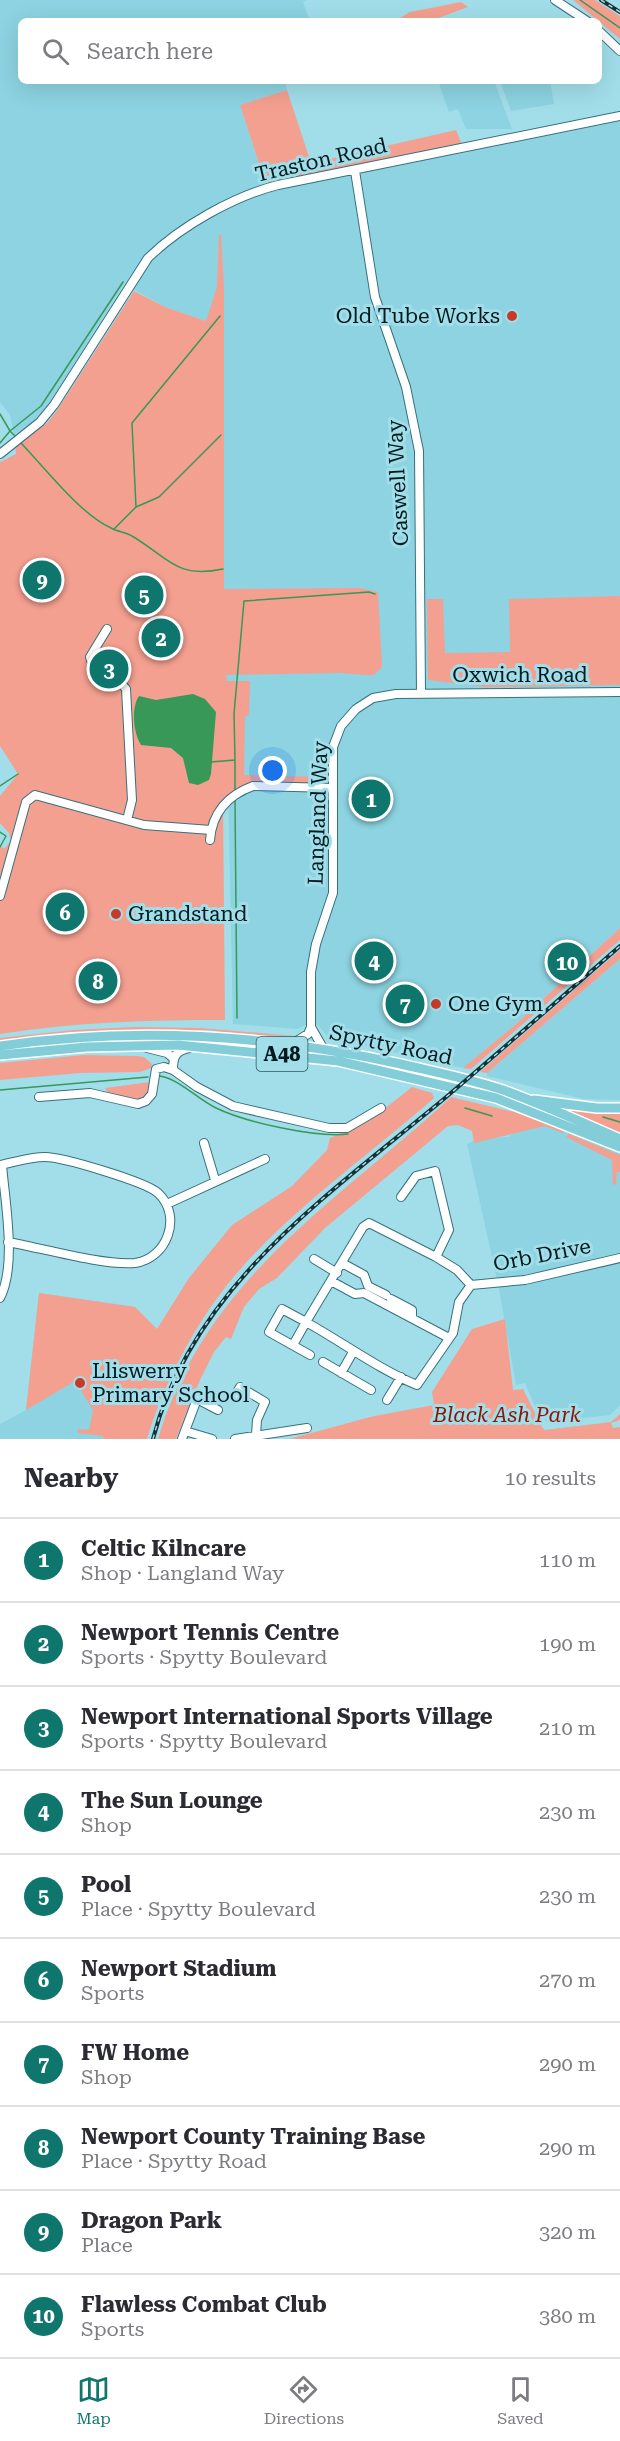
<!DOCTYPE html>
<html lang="en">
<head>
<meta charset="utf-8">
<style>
	:root { --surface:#fff; --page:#f7f7f7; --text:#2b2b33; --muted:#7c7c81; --line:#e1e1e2; --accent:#0f766e }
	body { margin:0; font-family:"Roboto Serif",serif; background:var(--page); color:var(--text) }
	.you { position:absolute; left:273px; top:771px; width:21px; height:21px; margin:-15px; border:4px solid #fff; border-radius:50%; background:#1a73e8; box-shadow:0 0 0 9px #1a73e833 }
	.badge { display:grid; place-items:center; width:39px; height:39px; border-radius:50%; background:var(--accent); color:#fff; font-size:20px; font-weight:700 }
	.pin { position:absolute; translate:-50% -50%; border:3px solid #fff; box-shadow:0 2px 6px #0006 }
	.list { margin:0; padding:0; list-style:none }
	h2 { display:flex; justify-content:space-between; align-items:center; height:78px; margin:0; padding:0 24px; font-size:26px }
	h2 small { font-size:20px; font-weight:400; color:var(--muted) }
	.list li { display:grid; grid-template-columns:39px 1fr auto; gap:18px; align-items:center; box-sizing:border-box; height:84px; padding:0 24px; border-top:2px solid var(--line) }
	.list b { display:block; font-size:22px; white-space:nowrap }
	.list p { margin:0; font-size:20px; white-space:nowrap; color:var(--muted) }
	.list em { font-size:20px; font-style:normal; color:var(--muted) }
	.icon { flex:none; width:33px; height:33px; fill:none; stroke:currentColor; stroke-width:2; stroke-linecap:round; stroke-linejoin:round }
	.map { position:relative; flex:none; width:620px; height:1439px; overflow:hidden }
	.search { position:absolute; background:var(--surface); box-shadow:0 6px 24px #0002; left:18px; right:18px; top:18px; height:66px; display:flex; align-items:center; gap:15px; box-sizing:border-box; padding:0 21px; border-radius:9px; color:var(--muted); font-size:22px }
	.sheet { height:918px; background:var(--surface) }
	nav { display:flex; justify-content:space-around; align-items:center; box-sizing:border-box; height:84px; border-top:2px solid var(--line); background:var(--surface); font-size:16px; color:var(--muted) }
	nav a { display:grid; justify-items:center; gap:3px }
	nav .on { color:var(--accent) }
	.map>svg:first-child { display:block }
	.built { fill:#8dd3e1 }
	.green { fill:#f4a090 }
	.water { fill:#379857 }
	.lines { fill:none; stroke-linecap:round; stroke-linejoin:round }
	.stream { stroke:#379857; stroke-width:1.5 }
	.minor-casing { stroke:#36717c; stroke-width:10 }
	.major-casing { stroke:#fff; stroke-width:12 }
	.minor { stroke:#fff; stroke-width:8 }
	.major { stroke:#83cdd9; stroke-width:9 }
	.rail-casing { stroke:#163237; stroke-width:4 }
	.rail { stroke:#a1deea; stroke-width:1.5; stroke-dasharray:4.5; stroke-linecap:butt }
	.poi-dot { fill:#c63a27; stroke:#a1deea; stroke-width:2 }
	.labels { text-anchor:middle; stroke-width:6; stroke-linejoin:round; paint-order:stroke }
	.shield { fill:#a1deea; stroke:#32555b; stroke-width:1.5 }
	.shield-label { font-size:20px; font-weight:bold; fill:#021a1e }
	.street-label { font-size:21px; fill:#021a1e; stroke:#a1deea }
	.poi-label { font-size:21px; fill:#021a1e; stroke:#a1deea; text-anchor:start }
	.park-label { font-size:21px; font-style:italic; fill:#8e1504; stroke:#a1deea }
</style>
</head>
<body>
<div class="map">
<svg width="620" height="1439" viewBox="0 0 620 1439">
	<rect width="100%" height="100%" fill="#a1deea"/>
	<path class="built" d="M0,0H307L303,2L310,21H21V81H285L287,90L240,105L267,188L620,116V928L516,1024L463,1068L328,1037L318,1025H305L298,1029L233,1024L225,639L206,321L165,307L128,286L161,242L147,254L124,284L52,399L36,420L14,435L10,415L0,402Z
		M438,81H494L512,129H466L458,109L449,112Z
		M500,81H550L554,104L511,111Z
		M620,959V1100L584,1099L487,1076V1073Z
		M522,1113L620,1154V1405L610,1415L547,1422L537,1411L525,1383L516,1385L499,1289L467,1144L480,1138L509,1137Z
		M39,1293L135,1307L110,1439H0V1424L26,1410Z"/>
	<path class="green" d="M573,0H595L620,16V39Z
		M461,2L468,7L430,21H395L410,12Z
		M287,90L311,163L456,130L463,147L267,188L240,105Z
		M221,234L224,289V589L359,588L378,592L382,667L374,675H364L341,673L226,675L227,681H250L249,715L245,716L244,775L320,777L326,744L332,747L331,781L324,785L250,784L223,801L225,1020C150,1020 75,1022 0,1034V847L5,848L11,841L9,833L0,823V796L18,774L0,746V462L16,454L15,446L47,423L56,412L134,291L165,307L206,321L217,287L219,235Z
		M620,596V685L486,687L428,680L427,599H443L445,653L510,652L509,599Z
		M620,928V940L471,1069L463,1068L516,1024Z
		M620,950V959L487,1073L480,1072Z
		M135,1027L200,1028L296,1036L240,1035L209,1030L0,1043V1038L74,1030Z
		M84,1055L137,1056L144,1057L152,1064L151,1068L140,1072L81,1073L0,1080V1063Z
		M150,1082L147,1095L134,1101L109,1094L105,1088Z
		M412,1087L432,1093L434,1098C367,1157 283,1215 227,1285C191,1331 164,1384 147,1439H103V1436L78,1433V1429L89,1430L93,1410L75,1381L26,1410L39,1293L135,1307L157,1329L189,1278L232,1225L292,1186L327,1150L330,1138L369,1121Z
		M451,1097L519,1113L564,1131L563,1133L545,1126L474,1143L472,1131L458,1125L448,1126L325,1228L277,1278L259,1289L244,1307L231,1339L226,1337L214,1352L200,1380L176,1439H158C206,1278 335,1204 451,1097Z
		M561,1108L620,1112V1134L561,1109Z
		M569,1134L620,1155V1172H617L616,1184L613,1185L612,1160L566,1137Z
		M505,1319L513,1390L523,1389L542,1427L545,1430L611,1422L620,1414V1420L611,1423L613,1428L620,1427V1439H289L374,1416L434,1405L432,1392L472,1329Z"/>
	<path class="water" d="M193,694L205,699L216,712L211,774L209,780L198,785L189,783L183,758L171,748L141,745C133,732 131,708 139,696L156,700Z"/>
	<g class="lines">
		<path class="stream" d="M580,0L620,28
			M0,414L10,431L0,443
			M16,437L10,431L41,406L123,282
			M21,443C44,467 80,514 111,528C118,532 126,532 132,536C169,558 176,579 223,569
			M136,507L159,497L221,435
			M114,529L136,507L132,423L220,316
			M235,761V792
			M211,762L235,760L234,714L244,601L369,592L375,594
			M0,786L18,774
			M235,800L237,1018
			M0,832L6,836L0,847
			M160,1076C181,1080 197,1099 216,1108C245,1122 316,1138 348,1134
			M0,1090L148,1077
			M465,1108L492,1116
			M603,1117L620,1122"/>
		<defs>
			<path id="minor" d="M555,0L587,21
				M599,31L620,51
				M355,171L375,297L406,387L419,451L421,693
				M0,454L40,422L54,405L148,258C181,226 234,196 278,185L620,116
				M107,629L90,657C93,674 117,675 126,689L132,800L127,820
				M210,840C212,813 228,795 253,786L333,788
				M0,896L26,802L35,795L144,825L211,830
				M292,1044L308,1034L311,1027
				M147,1048L167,1053L173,1058
				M323,1048L311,1027V972L316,944L333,893V747L341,726L356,709L373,698L396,694L620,692
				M173,1070L197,1087L233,1106L329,1128H347L381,1108
				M39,1097L90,1093L138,1104L146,1101L152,1094L156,1069L164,1067L173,1070C173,1057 175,1051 189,1048
				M204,1143L215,1180
				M0,1165C15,1162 30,1157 45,1157C63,1157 146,1182 158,1193C183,1216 167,1259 135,1263C105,1266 41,1248 8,1242
				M401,1197L416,1176L435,1171L449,1230L436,1257
				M167,1204L265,1159
				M314,1259L337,1273
				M342,1263L364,1275L368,1286L386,1295
				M331,1281L355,1294L364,1293L449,1338
				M471,1285L459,1302L453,1333L417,1385C380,1370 342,1342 306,1322L363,1227L369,1223L436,1257L457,1270L471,1285L525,1280L620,1258
				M0,1298C17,1265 5,1202 2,1165
				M391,1299L412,1310V1316
				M293,1345L306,1322L282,1309L269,1332L310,1355
				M323,1362L371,1390
				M341,1373L353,1352
				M234,1397L240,1387L265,1402L257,1420L256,1435
				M387,1400L401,1377
				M185,1431L212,1439
				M182,1439L197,1399L218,1410
				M235,1439L307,1428"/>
			<path id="major" d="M0,1046C134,1026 270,1035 401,1064C435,1072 470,1079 503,1090C542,1104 581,1122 620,1139
				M0,1055L87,1047L178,1045L338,1061L496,1098L620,1147
				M534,1100L597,1108H620"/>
		</defs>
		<use href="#minor" class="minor-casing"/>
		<use href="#major" class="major-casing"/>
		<use href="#minor" class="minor"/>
		<use href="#major" class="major"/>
		<defs>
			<path id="rail" d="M601,0L620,12
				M153,1439C192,1286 331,1193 445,1098C504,1048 562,997 620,946"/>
		</defs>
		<use href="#rail" class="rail-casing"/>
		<use href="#rail" class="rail"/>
	</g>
	<g class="poi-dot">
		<circle cx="512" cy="316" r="6"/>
		<circle cx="116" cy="914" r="6"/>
		<circle cx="436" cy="1004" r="6"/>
		<circle cx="80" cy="1383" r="6"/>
	</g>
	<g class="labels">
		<rect class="shield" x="256.5" y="1037" width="51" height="34" rx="4.5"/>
		<g class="shield-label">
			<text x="282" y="1061">A48</text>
		</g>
		<g class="street-label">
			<text transform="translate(321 160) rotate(-13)" y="7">Traston Road</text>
			<text transform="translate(398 483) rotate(-93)" y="7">Caswell Way</text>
			<text x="520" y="682">Oxwich Road</text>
			<text transform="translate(318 813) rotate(-88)" y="7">Langland Way</text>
			<text transform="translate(391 1045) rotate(12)" y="7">Spytty Road</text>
			<text transform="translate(542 1255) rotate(-11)" y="7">Orb Drive</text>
		</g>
		<g class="poi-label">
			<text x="500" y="323" text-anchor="end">Old Tube Works</text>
			<text x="128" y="921">Grandstand</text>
			<text x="448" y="1011">One Gym</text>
			<text x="92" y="1378">Lliswerry<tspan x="92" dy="24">Primary School</tspan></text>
		</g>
		<g class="park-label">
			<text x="507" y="1422">Black Ash Park</text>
		</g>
	</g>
</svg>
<div class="you"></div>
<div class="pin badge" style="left:371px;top:799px">1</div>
<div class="pin badge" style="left:161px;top:638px">2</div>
<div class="pin badge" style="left:109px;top:669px">3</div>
<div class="pin badge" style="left:374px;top:961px">4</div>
<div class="pin badge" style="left:144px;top:595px">5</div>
<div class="pin badge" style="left:65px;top:912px">6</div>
<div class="pin badge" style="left:405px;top:1004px">7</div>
<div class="pin badge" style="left:98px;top:981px">8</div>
<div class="pin badge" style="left:42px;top:580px">9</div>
<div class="pin badge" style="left:567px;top:962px">10</div>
<div class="search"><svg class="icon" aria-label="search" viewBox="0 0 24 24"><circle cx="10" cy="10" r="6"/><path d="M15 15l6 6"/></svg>Search here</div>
</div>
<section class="sheet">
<h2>Nearby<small>10 results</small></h2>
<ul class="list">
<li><span class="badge">1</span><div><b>Celtic Kilncare</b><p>Shop · Langland Way</p></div><em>110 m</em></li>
<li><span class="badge">2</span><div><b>Newport Tennis Centre</b><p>Sports · Spytty Boulevard</p></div><em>190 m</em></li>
<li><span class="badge">3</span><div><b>Newport International Sports Village</b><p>Sports · Spytty Boulevard</p></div><em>210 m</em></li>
<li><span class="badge">4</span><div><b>The Sun Lounge</b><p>Shop</p></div><em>230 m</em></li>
<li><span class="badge">5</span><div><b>Pool</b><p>Place · Spytty Boulevard</p></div><em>230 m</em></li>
<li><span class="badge">6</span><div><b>Newport Stadium</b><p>Sports</p></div><em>270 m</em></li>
<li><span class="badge">7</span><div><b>FW Home</b><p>Shop</p></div><em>290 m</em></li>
<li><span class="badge">8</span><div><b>Newport County Training Base</b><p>Place · Spytty Road</p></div><em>290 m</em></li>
<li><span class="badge">9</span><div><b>Dragon Park</b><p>Place</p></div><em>320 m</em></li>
<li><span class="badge">10</span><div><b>Flawless Combat Club</b><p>Sports</p></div><em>380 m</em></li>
</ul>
</section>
<nav>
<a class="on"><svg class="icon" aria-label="map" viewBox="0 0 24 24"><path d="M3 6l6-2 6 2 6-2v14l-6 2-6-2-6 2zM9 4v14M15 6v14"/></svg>Map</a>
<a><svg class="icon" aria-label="directions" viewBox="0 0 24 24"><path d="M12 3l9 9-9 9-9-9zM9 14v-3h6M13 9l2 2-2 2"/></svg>Directions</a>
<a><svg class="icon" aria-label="saved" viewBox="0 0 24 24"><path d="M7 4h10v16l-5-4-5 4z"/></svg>Saved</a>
</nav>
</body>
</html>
